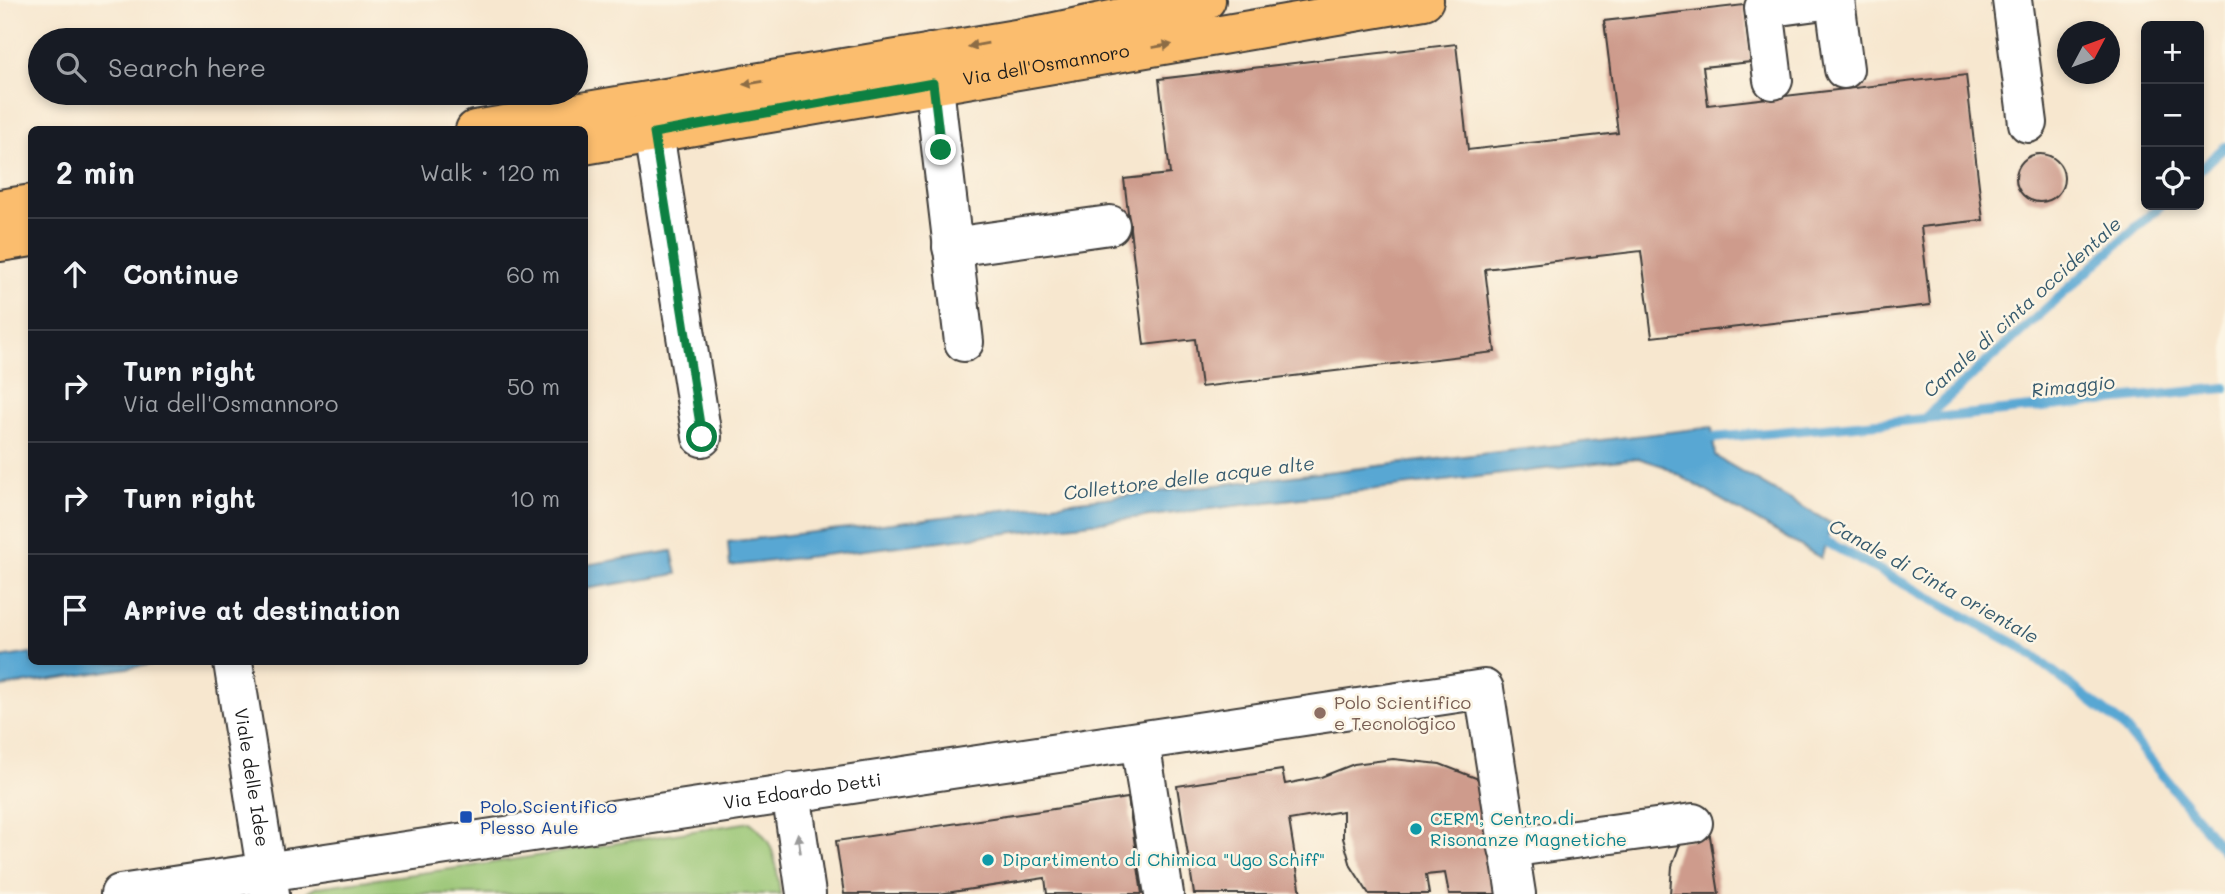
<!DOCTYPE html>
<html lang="en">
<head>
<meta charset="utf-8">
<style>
	:root { --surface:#171b24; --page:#242831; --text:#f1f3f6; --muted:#9ea1a6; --line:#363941 }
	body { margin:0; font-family:Mali,sans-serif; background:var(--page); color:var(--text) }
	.controls { position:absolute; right:21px; top:21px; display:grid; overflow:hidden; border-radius:10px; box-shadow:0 4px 10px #0003 }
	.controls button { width:63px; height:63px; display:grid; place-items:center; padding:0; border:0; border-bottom:2px solid var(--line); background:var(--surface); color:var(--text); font:35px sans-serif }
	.compass { position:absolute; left:2057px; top:21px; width:63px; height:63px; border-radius:50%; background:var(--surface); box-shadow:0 4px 10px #0003; rotate:49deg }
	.stop { position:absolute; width:21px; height:21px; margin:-16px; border:5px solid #0b8043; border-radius:50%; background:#fff }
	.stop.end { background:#0b8043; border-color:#fff; box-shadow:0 2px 7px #0008 }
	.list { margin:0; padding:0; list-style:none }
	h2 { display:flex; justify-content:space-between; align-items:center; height:91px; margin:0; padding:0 28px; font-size:30px }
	h2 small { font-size:23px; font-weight:400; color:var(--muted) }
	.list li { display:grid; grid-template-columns:46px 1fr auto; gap:21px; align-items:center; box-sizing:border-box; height:112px; padding:0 28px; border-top:2px solid var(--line) }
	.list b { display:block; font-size:26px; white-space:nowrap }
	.list p { margin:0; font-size:23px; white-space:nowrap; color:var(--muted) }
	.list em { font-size:23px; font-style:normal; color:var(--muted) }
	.icon { flex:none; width:38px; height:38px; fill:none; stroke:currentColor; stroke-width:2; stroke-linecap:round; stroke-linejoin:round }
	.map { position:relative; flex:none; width:2225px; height:894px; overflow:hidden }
	.search { position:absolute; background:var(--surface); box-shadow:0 4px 10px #0003; left:28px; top:28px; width:560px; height:77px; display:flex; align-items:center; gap:18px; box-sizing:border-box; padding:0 24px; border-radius:38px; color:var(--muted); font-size:26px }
	.panel { position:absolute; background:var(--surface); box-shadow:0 4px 10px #0003; left:28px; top:126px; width:560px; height:539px; border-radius:10px }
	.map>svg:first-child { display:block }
	.green { fill:#98c573; stroke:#5a7048; stroke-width:2 }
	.water { fill:#59a7d3; stroke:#3a6278; stroke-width:2 }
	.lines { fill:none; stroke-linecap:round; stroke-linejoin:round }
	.stream { stroke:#59a7d3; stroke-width:10 }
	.building { fill:#ce9b8c }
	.minor-casing { stroke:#3d3a37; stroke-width:42 }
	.major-casing { stroke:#3d3a37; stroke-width:42 }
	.minor { stroke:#fff; stroke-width:38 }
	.major { stroke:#fbbd6e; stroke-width:38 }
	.oneway { fill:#8c6c45 }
	.oneway2 { fill:#999 }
	.route { stroke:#0b8043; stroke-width:9 }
	.education-dot { fill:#8d6e63; stroke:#fcf5e5; stroke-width:2.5 }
	.transit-dot { fill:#1a4fb4; stroke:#fcf5e5; stroke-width:2.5 }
	.culture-dot { fill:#0f9aa8; stroke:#fcf5e5; stroke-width:2.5 }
	.labels { text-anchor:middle; stroke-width:5; stroke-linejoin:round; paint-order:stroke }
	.street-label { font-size:18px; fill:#1c1c1c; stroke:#fcf5e5 }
	.education-label { font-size:18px; fill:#785e54; stroke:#fcf5e5; text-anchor:start }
	.transit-label { font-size:18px; fill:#164399; stroke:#fcf5e5; text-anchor:start }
	.culture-label { font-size:18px; fill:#0d838f; stroke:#fcf5e5; text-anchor:start }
	.water-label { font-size:19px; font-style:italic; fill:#375b6e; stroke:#fcf5e5 }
</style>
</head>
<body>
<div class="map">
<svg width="2225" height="894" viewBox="0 0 2225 894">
	<rect width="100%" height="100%" fill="#fcf5e5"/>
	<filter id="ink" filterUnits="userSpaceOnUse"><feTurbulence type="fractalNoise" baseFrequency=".0143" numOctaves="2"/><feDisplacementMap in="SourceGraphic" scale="14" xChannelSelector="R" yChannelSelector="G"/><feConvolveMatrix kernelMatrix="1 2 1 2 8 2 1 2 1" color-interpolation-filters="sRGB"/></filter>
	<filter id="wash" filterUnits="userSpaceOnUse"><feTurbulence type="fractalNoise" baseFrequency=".00686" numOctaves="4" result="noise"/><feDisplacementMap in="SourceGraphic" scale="28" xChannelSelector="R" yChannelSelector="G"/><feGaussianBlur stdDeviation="1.57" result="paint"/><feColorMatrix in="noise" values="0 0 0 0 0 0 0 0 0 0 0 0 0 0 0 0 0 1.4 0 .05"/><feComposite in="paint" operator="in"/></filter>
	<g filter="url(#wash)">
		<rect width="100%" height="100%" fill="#f7e7cf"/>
		<path class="green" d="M750,822C776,841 776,864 780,894H304L317,887L473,866Z"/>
		<path class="water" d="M1712,427L1715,456L1832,524L1821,558L1663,466L1638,458L730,566L728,542Z
			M672,551L677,574L585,589V565Z
			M31,653L32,662H167L0,687V658Z"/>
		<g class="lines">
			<path class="stream" d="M2199,170L2225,147
				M1925,419L2225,388
				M1701,439L1924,419L2161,205
				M1814,535L2021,647L2122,725L2225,853"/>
		</g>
		<g id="blocks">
			<path class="building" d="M1744,5L1751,62L1703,67L1708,105L1966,75L1983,220L1921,227L1930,305L1652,337L1641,251L1485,269L1495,352L1201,387L1195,339L1144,345L1124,179L1170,174L1159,79L1456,44L1468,150L1618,133L1604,21Z
				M2016 178a24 24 0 1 1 48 0a24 24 0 1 1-48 0Z
				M1393,759L1440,764L1481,780L1499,894H1449L1445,873L1426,875L1429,894H1369L1351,866L1343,838V811L1289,820L1301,894H1194L1177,786L1282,770L1285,784L1321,777L1354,764Z
				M1128,798L1142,894H1047L1045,878L939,894H844L836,841Z
				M1710,836L1719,894H1670L1672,866L1681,841Z"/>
		</g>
	</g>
	<g filter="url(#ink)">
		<use href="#blocks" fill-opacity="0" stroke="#3d3a37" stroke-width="2"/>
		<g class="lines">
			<defs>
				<g id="minor">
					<path d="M1835,0L1844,69"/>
					<path d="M2012,0L2028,123"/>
					<path d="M930,53L964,342"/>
					<path d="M1773,80L1764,8L1824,0"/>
					<path d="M654,133L702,437"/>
					<path d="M952,247L1110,225"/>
					<path id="s1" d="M233,662L270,894"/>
					<path d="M1140,742L1164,894"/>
					<path d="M791,792L806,894"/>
					<path d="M1508,848L1693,823"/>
					<path id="s2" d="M120,894L1484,689L1516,894"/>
				</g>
				<g id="major">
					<path d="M475,130L1045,34L1206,0"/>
					<path id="s3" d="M584,145L1424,0"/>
					<path d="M0,209L32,204"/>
					<path d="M0,242L32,237"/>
				</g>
			</defs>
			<use href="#minor" class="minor-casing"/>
			<use href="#major" class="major-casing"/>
			<use href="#minor" class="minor"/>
			<use href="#major" class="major"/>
		</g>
		<defs><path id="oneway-solid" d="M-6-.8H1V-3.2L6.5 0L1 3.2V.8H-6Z" transform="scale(1.75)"/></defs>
		<g class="oneway">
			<use href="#oneway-solid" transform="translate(978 45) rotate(170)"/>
			<use href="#oneway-solid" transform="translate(1162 46) rotate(-9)"/>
			<use href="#oneway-solid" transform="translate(753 83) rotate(171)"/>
		</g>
		<use class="oneway2" href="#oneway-solid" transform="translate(799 843) rotate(-98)"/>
	</g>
	<g class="lines" filter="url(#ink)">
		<path class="route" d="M702,437L654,133L933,83L941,150"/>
	</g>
	<circle class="education-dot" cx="1320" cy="713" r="7"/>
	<rect class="transit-dot" x="459" y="810" width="14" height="14" rx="3.5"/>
	<g class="culture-dot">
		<circle cx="1416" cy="829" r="7"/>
		<circle cx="988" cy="860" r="7"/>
	</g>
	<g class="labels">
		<g class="street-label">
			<text dy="6" stroke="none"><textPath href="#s3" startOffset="469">Via dell'Osmannoro</textPath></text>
			<text dy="6" stroke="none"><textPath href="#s1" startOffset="117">Viale delle Idee</textPath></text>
			<text dy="6" stroke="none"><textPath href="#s2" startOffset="690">Via Edoardo Detti</textPath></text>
		</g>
		<g class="education-label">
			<text x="1334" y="709">Polo Scientifico<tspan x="1334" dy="21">e Tecnologico</tspan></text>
		</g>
		<g class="transit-label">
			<text x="480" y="813">Polo Scientifico<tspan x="480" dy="21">Plesso Aule</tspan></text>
		</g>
		<g class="culture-label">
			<text x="1430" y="825">CERM, Centro di<tspan x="1430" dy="21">Risonanze Magnetiche</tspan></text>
			<text x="1002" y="866">Dipartimento di Chimica "Ugo Schiff"</text>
		</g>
		<g class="water-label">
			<text transform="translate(2022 307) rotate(-42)" y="7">Canale di cinta occidentale</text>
			<text transform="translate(2073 386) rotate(-6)" y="7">Rimaggio</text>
			<text transform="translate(1189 478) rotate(-7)" y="7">Collettore delle acque alte</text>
			<text transform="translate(1934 581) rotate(29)" y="7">Canale di Cinta orientale</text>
		</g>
	</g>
</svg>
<div class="controls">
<button>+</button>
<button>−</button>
<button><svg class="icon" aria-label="locate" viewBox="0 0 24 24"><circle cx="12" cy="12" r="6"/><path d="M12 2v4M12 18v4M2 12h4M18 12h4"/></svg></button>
</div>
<svg class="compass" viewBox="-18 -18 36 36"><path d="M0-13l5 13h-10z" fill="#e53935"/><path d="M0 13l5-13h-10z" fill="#9ea1a6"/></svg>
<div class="stop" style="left:702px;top:437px"></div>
<div class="stop end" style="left:941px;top:150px"></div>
<div class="search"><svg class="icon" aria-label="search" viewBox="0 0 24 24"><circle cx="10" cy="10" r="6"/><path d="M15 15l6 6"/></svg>Search here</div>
<section class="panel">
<h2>2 min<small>Walk · 120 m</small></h2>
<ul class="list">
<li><svg class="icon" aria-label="ahead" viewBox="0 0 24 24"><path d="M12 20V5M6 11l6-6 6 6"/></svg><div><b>Continue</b></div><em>60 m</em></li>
<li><svg class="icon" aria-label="right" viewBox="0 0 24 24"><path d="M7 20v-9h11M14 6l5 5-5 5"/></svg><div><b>Turn right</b><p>Via dell'Osmannoro</p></div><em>50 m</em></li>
<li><svg class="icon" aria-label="right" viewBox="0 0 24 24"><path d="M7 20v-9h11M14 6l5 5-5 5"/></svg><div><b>Turn right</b></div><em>10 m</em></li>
<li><svg class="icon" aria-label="arrive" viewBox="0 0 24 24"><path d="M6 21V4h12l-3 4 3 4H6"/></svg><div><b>Arrive at destination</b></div></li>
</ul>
</section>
</div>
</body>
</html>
